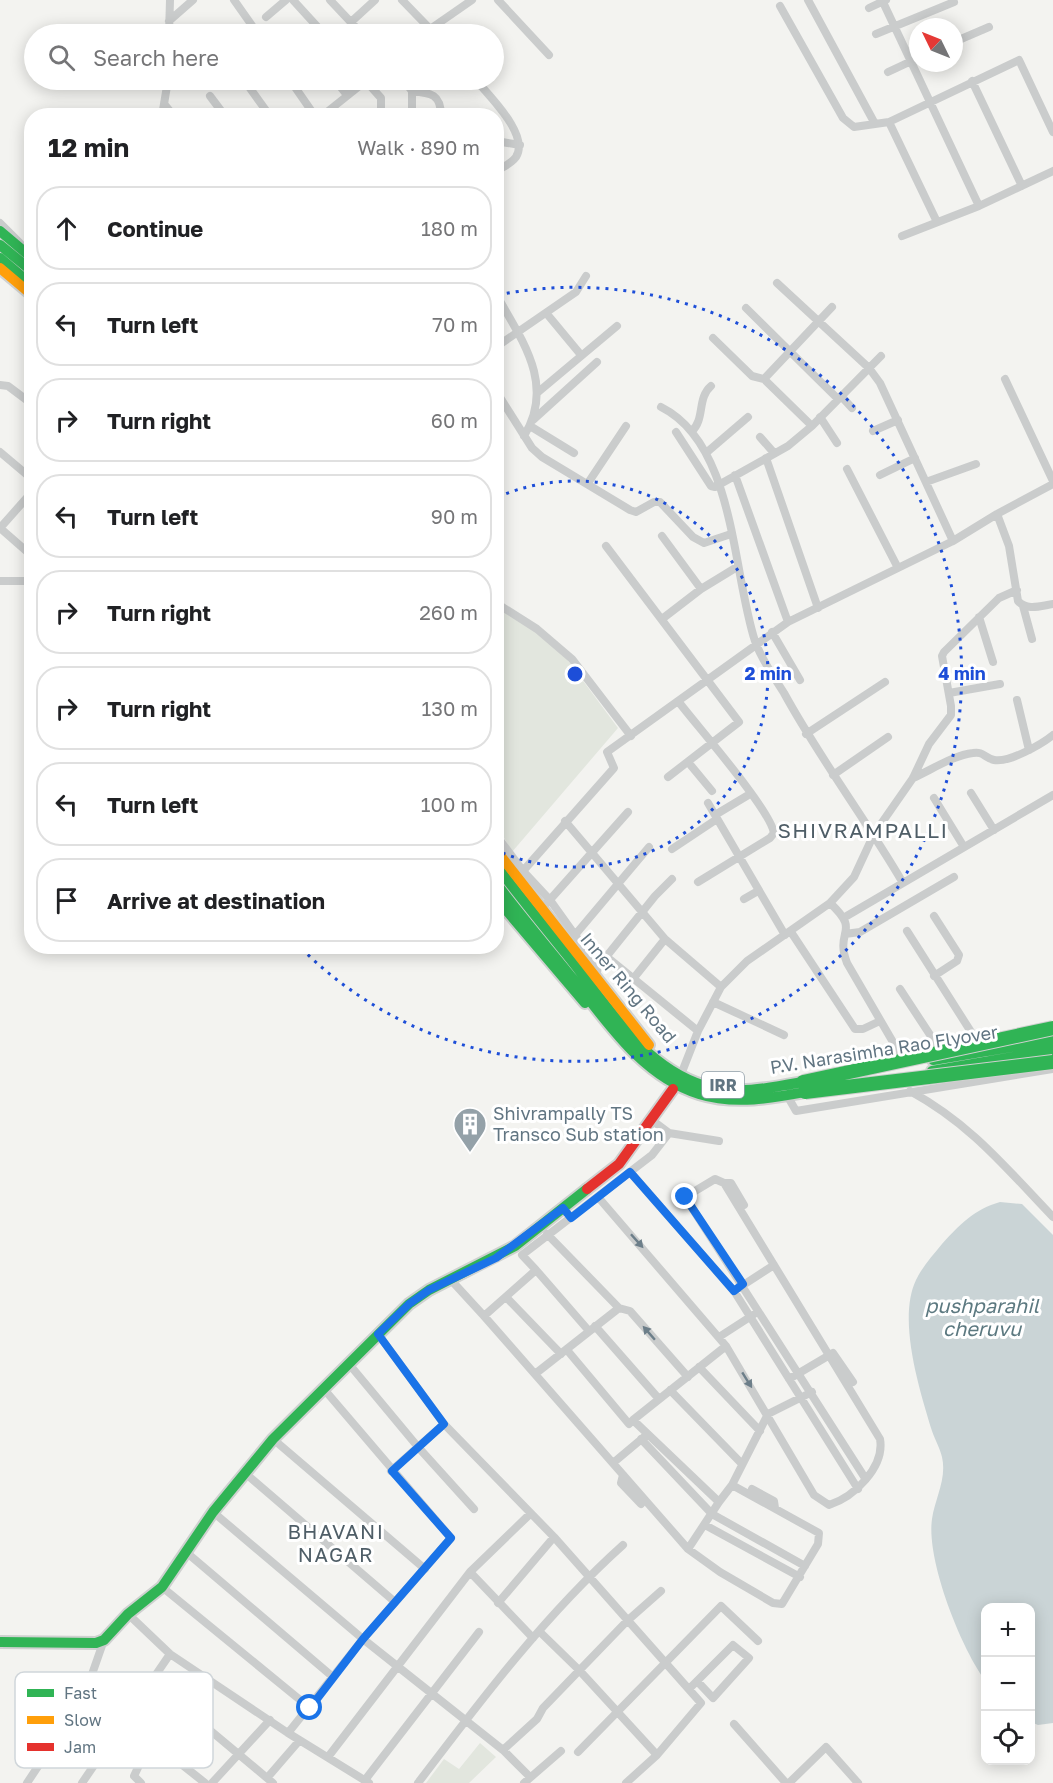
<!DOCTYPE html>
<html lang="en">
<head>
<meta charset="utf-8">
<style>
	:root { --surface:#fff; --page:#f6f6f6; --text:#202124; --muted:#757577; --line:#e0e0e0 }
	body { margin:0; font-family:"Golos Text",sans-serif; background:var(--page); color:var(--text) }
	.controls { position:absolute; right:18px; bottom:18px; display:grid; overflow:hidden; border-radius:12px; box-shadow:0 3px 15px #0003 }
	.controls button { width:54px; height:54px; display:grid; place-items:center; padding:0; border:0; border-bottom:2px solid var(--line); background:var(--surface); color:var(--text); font:30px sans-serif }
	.compass { position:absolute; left:909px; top:18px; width:54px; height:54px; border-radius:50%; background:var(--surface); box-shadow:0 3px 15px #0003; rotate:313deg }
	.stop { position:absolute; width:18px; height:18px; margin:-14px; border:4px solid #1a73e8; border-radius:50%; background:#fff }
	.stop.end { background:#1a73e8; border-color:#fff; box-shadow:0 2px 6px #0008 }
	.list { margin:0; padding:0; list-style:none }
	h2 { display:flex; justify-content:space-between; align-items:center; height:78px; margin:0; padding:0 24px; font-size:26px }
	h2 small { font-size:20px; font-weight:400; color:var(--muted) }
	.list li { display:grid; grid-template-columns:39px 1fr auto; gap:18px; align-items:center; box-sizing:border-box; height:84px; margin:0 12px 12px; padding:0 12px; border:2px solid var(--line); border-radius:24px }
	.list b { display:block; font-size:22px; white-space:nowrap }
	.list em { font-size:20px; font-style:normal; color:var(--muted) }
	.icon { flex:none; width:33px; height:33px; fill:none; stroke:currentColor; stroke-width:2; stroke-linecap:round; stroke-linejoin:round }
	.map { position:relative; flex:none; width:1053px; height:1783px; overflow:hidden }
	.search { position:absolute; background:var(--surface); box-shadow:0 3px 15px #0003; left:24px; top:24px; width:480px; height:66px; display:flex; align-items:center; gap:15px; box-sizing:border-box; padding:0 21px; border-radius:33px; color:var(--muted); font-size:22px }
	.panel { position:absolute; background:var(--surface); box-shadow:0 3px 15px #0003; left:24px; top:108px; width:480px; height:846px; border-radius:24px }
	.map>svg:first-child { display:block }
	.green { fill:#e2e6de }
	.water { fill:#cad4d6 }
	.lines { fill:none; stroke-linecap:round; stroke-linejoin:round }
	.fast-casing { stroke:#cfd1d0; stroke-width:14 }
	.slow-casing { stroke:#cfd1d0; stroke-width:14 }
	.jam-casing { stroke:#cfd1d0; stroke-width:14 }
	.street { stroke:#cacccc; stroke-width:8 }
	.fast { stroke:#30b455; stroke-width:10 }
	.slow { stroke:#ff9f0a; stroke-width:10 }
	.jam { stroke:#e5322d; stroke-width:10 }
	.fast-bridge-casing { stroke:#cfd0cf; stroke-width:16; stroke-linecap:butt }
	.fast-bridge { stroke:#30b455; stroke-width:14 }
	.oneway { fill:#6c7e89 }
	.route { stroke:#1a73e8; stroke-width:8 }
	.ring { fill:none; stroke:#1d4ed8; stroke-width:3; stroke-dasharray:3 6 }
	.labels { text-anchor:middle; stroke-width:6; stroke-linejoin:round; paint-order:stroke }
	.shield { fill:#fff; stroke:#909ea8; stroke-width:1.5 }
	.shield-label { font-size:16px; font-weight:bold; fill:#617582 }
	.street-label { font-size:18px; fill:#617582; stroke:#fff }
	.poi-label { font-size:18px; fill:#617582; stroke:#fff; text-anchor:start }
	.water-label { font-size:20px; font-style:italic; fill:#5c7980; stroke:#fff }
	.neighbourhood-label { font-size:20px; letter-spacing:1.5px; fill:#4f5e67; stroke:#fff }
	.quarter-label { font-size:21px; letter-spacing:1.5px; fill:#4f5e67; stroke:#fff }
	.key { fill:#fff; stroke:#d0d6da; stroke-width:1.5 }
	.key-label { font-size:16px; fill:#617582 }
	.centre { fill:#1d4ed8; stroke:#fff; stroke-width:3 }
	.ring-label { font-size:18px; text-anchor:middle; font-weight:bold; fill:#1d4ed8; stroke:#fff; stroke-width:6; stroke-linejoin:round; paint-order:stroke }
</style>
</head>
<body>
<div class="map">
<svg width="1053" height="1783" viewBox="0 0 1053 1783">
	<rect width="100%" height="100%" fill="#f3f3f0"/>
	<path class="green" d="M496,603L558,647L618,728L512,852L497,825Z
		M480,1743L496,1757L469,1783H426L444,1759L459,1769Z"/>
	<path class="water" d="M1000,1202L1022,1204L1053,1235V1723L1038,1725L1031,1722L1030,1608H986L985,1680C961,1648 926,1560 932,1519C935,1498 947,1479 942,1457C940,1448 935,1440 932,1431C920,1391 897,1320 916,1280C922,1267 933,1255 942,1244C959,1225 975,1209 1000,1202Z"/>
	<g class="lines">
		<defs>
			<path id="fast" d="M0,231L32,258
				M0,245L32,271
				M0,258L32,285
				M496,865C519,896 543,925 567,955C606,1003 642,1067 705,1086C740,1096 779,1086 814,1080
				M496,883C521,916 547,947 573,979C608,1023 642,1076 699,1094C737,1106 778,1097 816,1090
				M496,898L585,1003
				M933,1060L1053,1040
				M932,1071L1053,1050
				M0,1642L96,1643L104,1640L128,1614L162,1587L213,1512L273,1439L409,1304L429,1290L515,1246L587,1189"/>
			<path id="slow" d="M0,268L32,295
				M496,850L649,1045"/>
			<path id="jam" d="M587,1189L619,1164L673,1089"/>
		</defs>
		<use href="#fast" class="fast-casing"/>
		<use href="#slow" class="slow-casing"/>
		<use href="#jam" class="jam-casing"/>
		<path class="street" d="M234,0L258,34
			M293,0L324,34
			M330,0L362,34
			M402,0L435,34
			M498,0L549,55
			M808,0L874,122
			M882,0L979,206
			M780,6L843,118L854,127L889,122L1019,60L1053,132
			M869,8L886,0
			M266,17L286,0
			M169,21L193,0
			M351,22L375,0
			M169,34L170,0
			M423,34L472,0
			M876,34L954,2
			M954,42L989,27
			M888,72L918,58
			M244,80L270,116
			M290,80L315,116
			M335,80L347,95
			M365,80L381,98V116
			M403,80L412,91V116
			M476,80C489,96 530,135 516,157C511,164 503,167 496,171
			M972,81L1022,186
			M412,91C431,93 441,94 441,116
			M210,96L225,116
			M165,105L174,116
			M162,116L168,80
			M322,116L367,80
			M889,122L937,222
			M496,141L520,145
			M0,223L20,243
			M902,236L979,206L1053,171
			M777,283L869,368L880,383L953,541
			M496,294C521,339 556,384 524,436
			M746,308L838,399
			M547,314L581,355
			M713,338L752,376L764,379L832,307
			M496,347L576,292L586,276
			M764,379L812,426
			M1005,379L1053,481
			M0,385L8,386L32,404
			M496,391L532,448L542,457L630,510L636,512L654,502H660L693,537L704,543L731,534
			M537,393L617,326
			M841,396L852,408
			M661,407C735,444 732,571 755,641C761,659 774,677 784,693C820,759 865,818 903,883
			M820,417L837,443
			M533,420L597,362
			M530,426L574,453
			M692,431C705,419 697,398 711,386
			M873,431L898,420
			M676,432L711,486L715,487L788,446L812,426L881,356
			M760,437L774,453
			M0,452L32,479
			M706,453L748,417
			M766,458L818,608
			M847,469L898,568
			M735,475L788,622
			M880,475L915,458
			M926,482L976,464
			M588,483L626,426
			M997,514L1009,546L1018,601C1027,611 1040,606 1053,604
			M0,528L32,492
			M0,528L32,556
			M662,536L701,589
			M606,546L739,722L668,777
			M0,581H32
			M496,603L537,629L572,659L631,736
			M1023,606L1032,639
			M979,617L993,662
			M662,619L701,589L737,567
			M772,632L800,680
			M949,693L1000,684
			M1017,700L1029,750
			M678,701C697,726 770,809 774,833L770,838L698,882
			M806,734L885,682
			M688,762L712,791
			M833,775L888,737
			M913,778C931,770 954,755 973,753C983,751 985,758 994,760C1009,763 1042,744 1053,735
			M971,793L994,830
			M934,798L964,847
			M708,803L785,935
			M715,815L750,794
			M565,821L665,939L721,987
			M496,835L523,871L550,900L598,967L596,977
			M672,849L717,819
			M523,871L614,768L607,752L788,622L953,541L997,514L1053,484
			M744,899L758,891
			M547,903L628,812
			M830,903C862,933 834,929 847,963L904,1061
			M934,916L959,955L957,961L934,976
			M845,917L1053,795
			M907,931L980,1046
			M791,932L855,1029H863L880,1021
			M845,934L860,932L954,877
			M575,935L649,847
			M607,957L698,1031
			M598,967L655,896L672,879
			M633,979L665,939
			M900,989L942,1053
			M713,1002L784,1035
			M682,1072L698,1031L721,987L747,961L830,903L854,877L874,834L913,778L929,744L951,715V706L942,656L944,652L999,598L1017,590
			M910,1091C972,1125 1005,1167 1053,1217
			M788,1097L796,1111L1053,1069
			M653,1121L669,1133L719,1141
			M669,1133L652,1155L522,1255L536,1270L484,1316L688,1549L720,1572L773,1603L782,1604L818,1544L819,1533L732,1485L768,1414L812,1392
			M630,1172L734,1291L858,1489
			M724,1183H731L744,1205
			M598,1197L726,1346L814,1495L829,1505C854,1497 885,1467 880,1439L724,1183L715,1179L685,1197L865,1478
			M547,1234L619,1308L630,1311L688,1377
			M536,1270L589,1331
			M451,1280L484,1316
			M734,1291L774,1265
			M506,1297L561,1354
			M595,1326L659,1399
			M378,1334L444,1424L554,1537L701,1703L657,1755L626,1783
			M719,1337L753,1315
			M726,1346L633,1420L719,1502L732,1485
			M567,1350L629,1424L633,1420
			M349,1364L418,1447L474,1509
			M699,1367L760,1431
			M535,1374L619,1308
			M789,1379L833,1353L853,1382
			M670,1390L742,1464
			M273,1439L425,1569
			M641,1439L712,1514L805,1566
			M613,1463L644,1437
			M391,1471L444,1424
			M245,1473L395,1602
			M623,1475L621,1483L641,1504
			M752,1489L774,1501L775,1508
			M213,1512L363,1639L503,1750L530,1777
			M530,1514L470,1572L533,1638
			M705,1525L800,1577
			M688,1549L719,1502
			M186,1552L333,1677
			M162,1587L310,1708
			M498,1603L554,1537
			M128,1614L170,1654L288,1733L369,1783
			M540,1632L579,1670L657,1755
			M689,1689L733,1645L749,1658L713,1698L697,1681
			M84,1697L151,1740L205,1783
			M193,1716L273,1783
			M734,1724L786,1783
			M288,1733L363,1639L451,1538L323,1388
			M503,1750L537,1719L543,1708L627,1621L661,1591
			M578,1752L721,1606L758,1641
			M328,1757L470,1572
			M267,1778L299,1741
			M365,1780L479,1632
			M27,1783L84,1697L104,1640
			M82,1783L170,1654
			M141,1783L134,1776L151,1740
			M212,1783L270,1720
			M418,1783C481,1700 545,1615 623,1545
			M524,1783L561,1751
			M789,1783L826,1747L858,1783"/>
		<use href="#fast" class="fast"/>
		<use href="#slow" class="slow"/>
		<use href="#jam" class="jam"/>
		<defs>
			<path id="fast-bridge" d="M803,1082L1053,1028
				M805,1092L1053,1062"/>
		</defs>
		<use href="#fast-bridge" class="fast-bridge-casing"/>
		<use href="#fast-bridge" class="fast-bridge"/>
	</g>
	<defs><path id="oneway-solid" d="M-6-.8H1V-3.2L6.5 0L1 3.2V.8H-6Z" transform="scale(1.5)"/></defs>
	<g class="oneway">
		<use href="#oneway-solid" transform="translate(637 1241) rotate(48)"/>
		<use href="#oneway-solid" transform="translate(649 1333) rotate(-131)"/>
		<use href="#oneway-solid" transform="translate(747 1380) rotate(58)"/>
	</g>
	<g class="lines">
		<path class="route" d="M310,1708L363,1639L451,1538L392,1471L444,1424L378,1334L409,1304L429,1290L496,1258L563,1208L571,1218L630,1172L734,1291L743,1284L685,1197"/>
	</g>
	<g class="ring">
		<path d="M498 497A193 193 0 1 1 498 851"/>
		<path d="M498 295A387 387 0 1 1 301 948"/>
	</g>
	<defs>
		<symbol id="building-pin" viewBox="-11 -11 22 30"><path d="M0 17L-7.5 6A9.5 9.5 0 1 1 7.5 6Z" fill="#94a1a8" stroke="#fff"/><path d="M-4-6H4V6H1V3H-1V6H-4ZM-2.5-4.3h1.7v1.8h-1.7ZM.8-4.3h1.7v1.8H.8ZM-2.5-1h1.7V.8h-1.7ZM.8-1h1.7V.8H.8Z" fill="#fff"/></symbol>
	</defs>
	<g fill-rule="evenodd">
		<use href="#building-pin" x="451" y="1105" width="38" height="52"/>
	</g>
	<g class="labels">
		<rect class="shield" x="702" y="1072" width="42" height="26" rx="4.5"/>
		<g class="shield-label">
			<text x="723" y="1091">IRR</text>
		</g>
		<g class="street-label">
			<text transform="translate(628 988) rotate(50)" y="6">Inner Ring Road</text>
			<text transform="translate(884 1050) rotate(-9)" y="6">P.V. Narasimha Rao Flyover</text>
		</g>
		<g class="poi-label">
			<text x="493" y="1120">Shivrampally TS<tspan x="493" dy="21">Transco Sub station</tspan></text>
		</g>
		<g class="water-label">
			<text x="982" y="1313">pushparahil<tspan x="982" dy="23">cheruvu</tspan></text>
		</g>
		<g class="neighbourhood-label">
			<text x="336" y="1539">BHAVANI<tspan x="336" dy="23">NAGAR</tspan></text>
		</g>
		<g class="quarter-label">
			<text x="863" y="838">SHIVRAMPALLI</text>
		</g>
	</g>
	<rect x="15" y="1672" width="198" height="96" rx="9" class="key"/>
	<rect x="27" y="1689" width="27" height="8" fill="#30b455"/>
	<rect x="27" y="1716" width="27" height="8" fill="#ff9f0a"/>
	<rect x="27" y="1743" width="27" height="8" fill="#e5322d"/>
	<g class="key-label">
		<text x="64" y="1699">Fast</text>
		<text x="64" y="1726">Slow</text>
		<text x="64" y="1753">Jam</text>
	</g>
	<circle cx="575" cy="674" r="9" class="centre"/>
	<g class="ring-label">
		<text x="768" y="680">2 min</text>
		<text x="962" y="680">4 min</text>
	</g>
</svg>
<div class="controls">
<button>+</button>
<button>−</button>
<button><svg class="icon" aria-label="locate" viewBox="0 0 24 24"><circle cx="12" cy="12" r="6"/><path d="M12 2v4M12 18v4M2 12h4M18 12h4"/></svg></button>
</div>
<svg class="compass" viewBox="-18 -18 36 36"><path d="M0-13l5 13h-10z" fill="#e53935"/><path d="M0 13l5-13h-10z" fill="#757577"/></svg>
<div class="stop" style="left:310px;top:1708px"></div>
<div class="stop end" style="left:685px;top:1197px"></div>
<div class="search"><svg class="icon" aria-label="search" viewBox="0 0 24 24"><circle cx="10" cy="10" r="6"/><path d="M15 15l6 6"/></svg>Search here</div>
<section class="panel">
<h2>12 min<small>Walk · 890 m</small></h2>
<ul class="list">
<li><svg class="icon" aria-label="ahead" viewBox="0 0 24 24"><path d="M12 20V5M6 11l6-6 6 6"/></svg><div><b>Continue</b></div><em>180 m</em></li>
<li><svg class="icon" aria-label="left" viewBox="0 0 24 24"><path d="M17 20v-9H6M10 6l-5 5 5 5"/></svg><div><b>Turn left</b></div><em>70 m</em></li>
<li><svg class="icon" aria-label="right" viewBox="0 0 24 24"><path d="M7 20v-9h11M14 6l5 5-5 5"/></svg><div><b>Turn right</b></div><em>60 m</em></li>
<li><svg class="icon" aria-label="left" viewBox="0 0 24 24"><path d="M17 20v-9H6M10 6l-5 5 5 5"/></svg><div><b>Turn left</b></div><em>90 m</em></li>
<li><svg class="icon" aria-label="right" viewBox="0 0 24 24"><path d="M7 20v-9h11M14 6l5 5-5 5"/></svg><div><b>Turn right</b></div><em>260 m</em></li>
<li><svg class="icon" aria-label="right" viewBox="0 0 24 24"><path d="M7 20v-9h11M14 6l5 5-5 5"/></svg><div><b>Turn right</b></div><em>130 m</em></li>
<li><svg class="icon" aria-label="left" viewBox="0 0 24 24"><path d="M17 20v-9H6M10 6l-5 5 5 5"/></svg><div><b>Turn left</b></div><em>100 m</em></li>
<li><svg class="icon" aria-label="arrive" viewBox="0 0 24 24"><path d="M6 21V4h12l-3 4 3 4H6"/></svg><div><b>Arrive at destination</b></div></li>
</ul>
</section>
</div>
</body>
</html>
